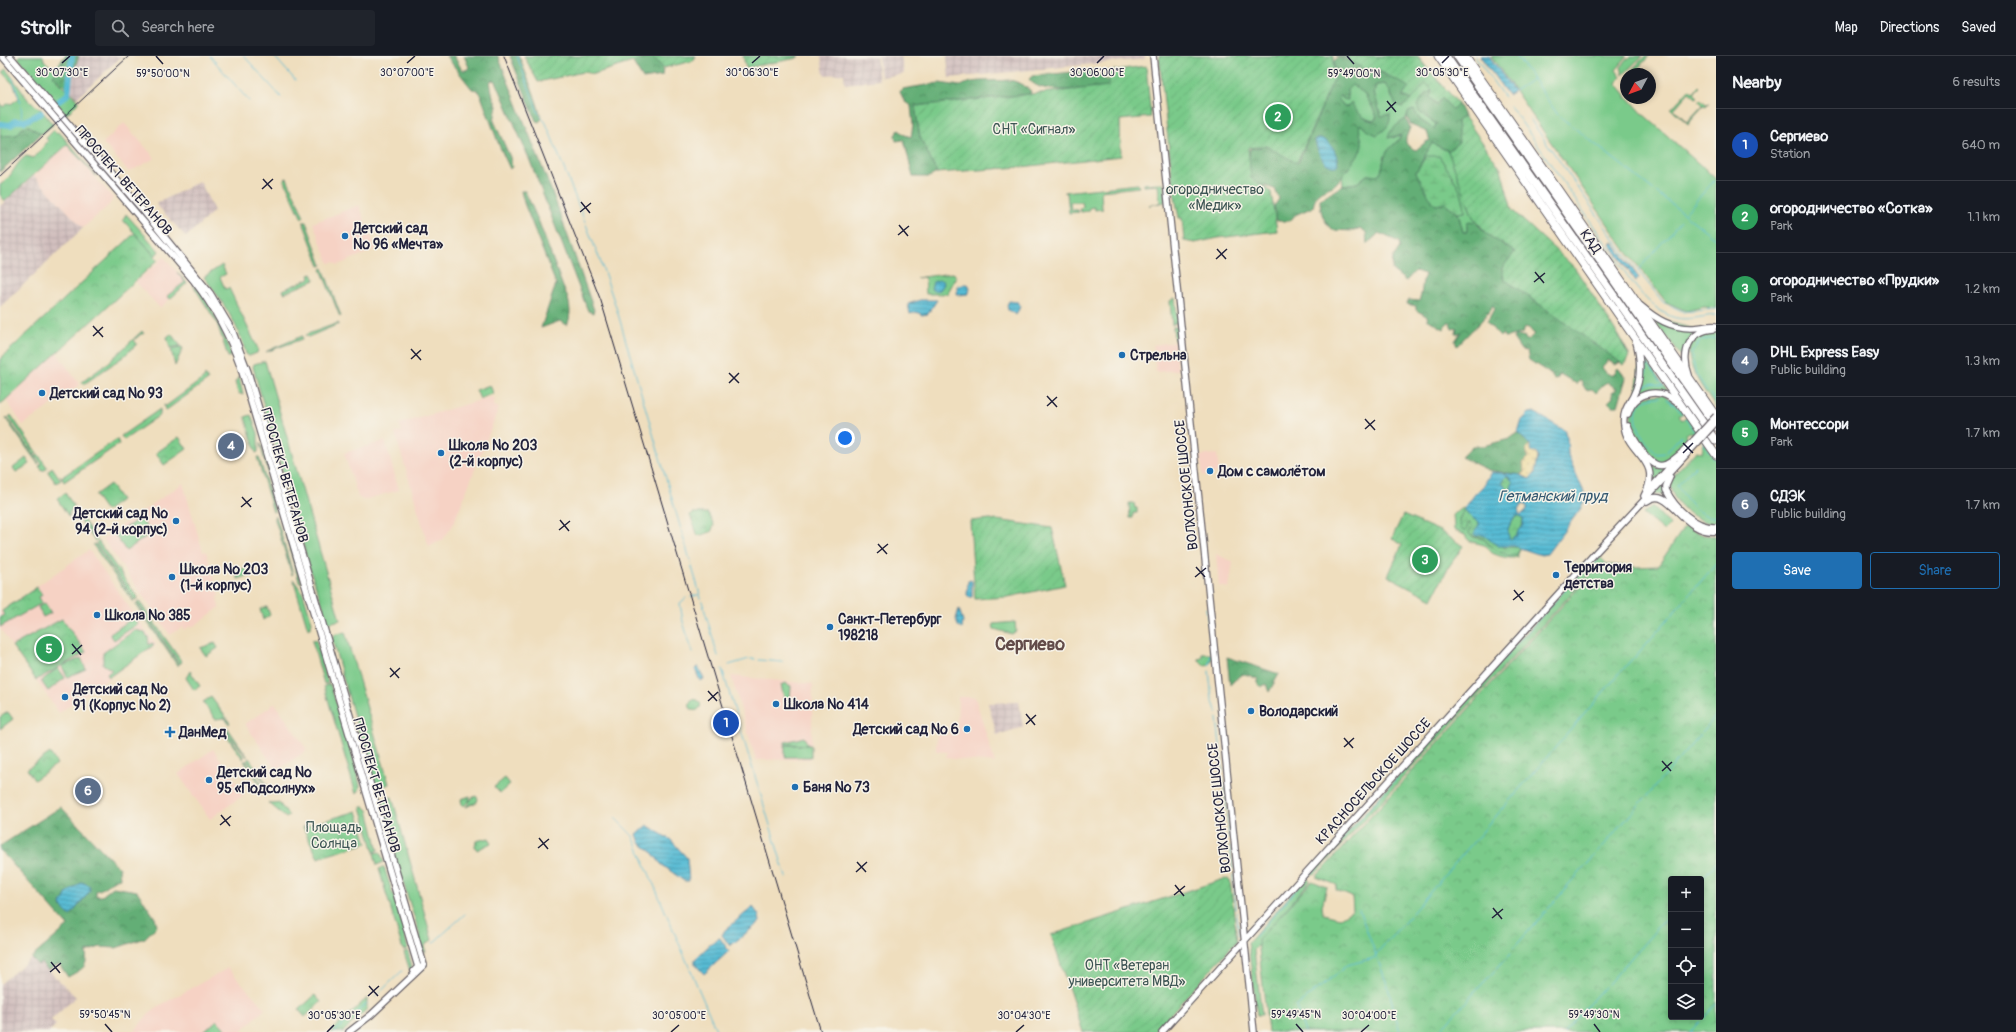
<!DOCTYPE html>
<html lang="en">
<head>
<meta charset="utf-8">
<style>
	:root { --surface:#171b24; --page:#20242c; --text:#f1f3f6; --muted:#9ea1a6; --line:#363941; --accent:#1f6fb2 }
	body { margin:0; font-family:Pangolin,sans-serif; background:var(--page); color:var(--text) }
	.controls { position:absolute; right:12px; bottom:12px; display:grid; overflow:hidden; border-radius:4px; box-shadow:0 2px 6px #0003 }
	.controls button { width:36px; height:36px; display:grid; place-items:center; padding:0; border:0; border-bottom:1px solid var(--line); background:var(--surface); color:var(--text); font:20px sans-serif }
	.compass { position:absolute; left:1620px; top:12px; width:36px; height:36px; border-radius:50%; background:var(--surface); box-shadow:0 2px 6px #0003; rotate:229deg }
	.you { position:absolute; left:845px; top:382px; width:14px; height:14px; margin:-10px; border:3px solid #fff; border-radius:50%; background:#1a73e8; box-shadow:0 0 0 6px #1a73e833 }
	.badge { display:grid; place-items:center; width:26px; height:26px; border-radius:50%; background:var(--accent); color:#fff; font-size:13px; font-weight:700 }
	.pin { position:absolute; translate:-50% -50%; border:2px solid #fff; box-shadow:0 1px 4px #0006 }
	.list { margin:0; padding:0; list-style:none }
	h2 { display:flex; justify-content:space-between; align-items:center; height:52px; margin:0; padding:0 16px; font-size:17px }
	h2 small { font-size:13px; font-weight:400; color:var(--muted) }
	.list li { display:grid; grid-template-columns:26px 1fr auto; gap:12px; align-items:center; box-sizing:border-box; height:72px; padding:0 16px; border-top:1px solid var(--line) }
	.list b { display:block; font-size:15px; white-space:nowrap }
	.list p { margin:0; font-size:13px; white-space:nowrap; color:var(--muted) }
	.list em { font-size:13px; font-style:normal; color:var(--muted) }
	.actions { display:flex; gap:8px; padding:12px 16px }
	.actions a { flex:1; padding:9px 0; border:1px solid var(--accent); border-radius:4px; text-align:center; font-size:14px; color:var(--accent) }
	.actions .main { background:var(--accent); color:#fff }
	.icon { flex:none; width:22px; height:22px; fill:none; stroke:currentColor; stroke-width:2; stroke-linecap:round; stroke-linejoin:round }
	.map { position:relative; flex:none; width:1716px; height:976px; overflow:hidden }
	header { display:flex; align-items:center; gap:24px; box-sizing:border-box; height:56px; padding:0 20px; background:var(--surface); border-bottom:1px solid var(--line) }
	header strong { font-size:19px }
	nav { display:flex; gap:22px; margin-inline-start:auto; font-size:14px }
	.search { width:280px; height:36px; background:var(--page); display:flex; align-items:center; gap:10px; box-sizing:border-box; padding:0 14px; border-radius:4px; color:var(--muted); font-size:15px }
	main { display:flex }
	aside { flex:1; background:var(--surface) }
	.map>svg:first-child { display:block }
	.built { fill:#f6d2c4 }
	.industrial { fill:url(#industrial-grid) }
	.grass { fill:#7aca8a; stroke:#4e7662 }
	.forest { fill:url(#forest-crowns); stroke:#426858; fill-rule:evenodd }
	.wetland { fill:url(#wetland-marsh); stroke:#4e7662 }
	.sand { fill:url(#sand-dots); stroke:#887e6c }
	.park { fill:url(#park-crowns); stroke:#4e7662; fill-rule:evenodd }
	.garden { fill:url(#garden-furrows); stroke:#4e7662 }
	.water { fill:url(#water-rules); stroke:#3c6e88; fill-rule:evenodd }
	.lines { fill:none; stroke-linecap:round; stroke-linejoin:round }
	.stream { stroke:#56bbd4; stroke-width:1 }
	.river { stroke:#56bbd4; stroke-width:6 }
	.major-casing { stroke:#6a6469; stroke-width:8 }
	.highway-casing { stroke:#6a6469; stroke-width:9 }
	.major { stroke:#fff; stroke-width:5.5 }
	.highway { stroke:#fff; stroke-width:7 }
	.rail { stroke:#22223b; stroke-width:1 }
	.major-bridge-casing { stroke:#6a6469; stroke-width:8; stroke-linecap:butt }
	.major-bridge { stroke:#fff; stroke-width:5.5 }
	.ticks { fill:none; stroke:#22223b; stroke-width:1.5 }
	.poi-dot { fill:#1f6fb2; stroke:#f7f3e8; stroke-width:1.5 }
	.labels { text-anchor:middle; stroke-width:3; stroke-linejoin:round; paint-order:stroke }
	.park-label { font-size:14px; fill:#3c5453; stroke:#f7f3e8 }
	.street-label { font-size:14px; fill:#22223b; stroke:#f7f3e8 }
	.poi-label { font-size:14px; font-weight:bold; fill:#22223b; stroke:#f7f3e8; text-anchor:start }
	.water-label { font-size:15px; font-style:italic; fill:#345871; stroke:#f7f3e8 }
	.district-label { font-size:18px; font-weight:bold; fill:#624b49; stroke:#f7f3e8 }
	.ticks-label { font-size:10px; text-anchor:middle; fill:#22223b; stroke:#f7f3e8; stroke-width:3; stroke-linejoin:round; paint-order:stroke }
</style>
</head>
<body>
<header>
<strong>Strollr</strong>
<div class="search"><svg class="icon" aria-label="search" viewBox="0 0 24 24"><circle cx="10" cy="10" r="6"/><path d="M15 15l6 6"/></svg>Search here</div>
<nav><a>Map</a><a>Directions</a><a>Saved</a></nav>
</header>
<main>
<div class="map">
<svg width="1716" height="976" viewBox="0 0 1716 976">
	<defs>
		<pattern id="industrial-grid" width="8" height="8" patternUnits="userSpaceOnUse"><rect width="8" height="8" fill="#d1bfbe"/><path d="M0 4h8M4 0v8" fill="none" stroke="#b3a4a4"/></pattern>
		<pattern id="forest-crowns" width="20" height="18" patternUnits="userSpaceOnUse"><rect width="20" height="18" fill="#63ae76"/><path d="M2 6a3 3 0 1 1 6 0M12 15a3 3 0 1 1 6 0" fill="none" stroke="#518d62"/></pattern>
		<pattern id="wetland-marsh" width="20" height="14" patternUnits="userSpaceOnUse"><rect width="20" height="14" fill="#7aca8a"/><path d="M1 5h8M5 5V1M11 12h8M15 12V8" fill="none" stroke="#69ad78"/></pattern>
		<pattern id="sand-dots" width="8" height="8" patternUnits="userSpaceOnUse"><rect width="8" height="8" fill="#eeda9e"/><path d="M2 2h.1M6 6h.1" fill="none" stroke="#ccbb89" stroke-width="1.8" stroke-linecap="round"/></pattern>
		<pattern id="park-crowns" width="20" height="18" patternUnits="userSpaceOnUse"><rect width="20" height="18" fill="#7aca8a"/><path d="M2 6a3 3 0 1 1 6 0M12 15a3 3 0 1 1 6 0" fill="none" stroke="#69ad78"/></pattern>
		<pattern id="garden-furrows" width="10" height="10" patternUnits="userSpaceOnUse"><rect width="10" height="10" fill="#7aca8a"/><path d="M-1 1l2-2M0 10L10 0M9 11l2-2" fill="none" stroke="#69ad78"/></pattern>
		<pattern id="water-rules" width="6" height="5" patternUnits="userSpaceOnUse"><rect width="6" height="5" fill="#56bbd4"/><path d="M0 2.5h6" fill="none" stroke="#4798ad"/></pattern>
	</defs>
	<rect width="100%" height="100%" fill="#f7f3e8"/>
	<filter id="ink" filterUnits="userSpaceOnUse"><feTurbulence type="fractalNoise" baseFrequency=".025" numOctaves="2"/><feDisplacementMap in="SourceGraphic" scale="8" xChannelSelector="R" yChannelSelector="G"/><feConvolveMatrix kernelMatrix="1 2 1 2 8 2 1 2 1" color-interpolation-filters="sRGB"/></filter>
	<filter id="wash" filterUnits="userSpaceOnUse"><feTurbulence type="fractalNoise" baseFrequency=".012" numOctaves="4" result="noise"/><feDisplacementMap in="SourceGraphic" scale="16" xChannelSelector="R" yChannelSelector="G"/><feGaussianBlur stdDeviation="0.9" result="paint"/><feColorMatrix in="noise" values="0 0 0 0 0 0 0 0 0 0 0 0 0 0 0 0 0 1.4 0 .05"/><feComposite in="paint" operator="in"/></filter>
	<g filter="url(#wash)">
		<rect width="100%" height="100%" fill="#efdebe"/>
		<path class="built" d="M124,67L155,102L129,116L103,87Z
			M67,89L113,142L109,149L83,172L34,120Z
			M359,149L376,193L338,209L334,206L329,207L313,167Z
			M164,201L187,227L160,252L136,226Z
			M1174,286L1178,314L1156,316L1153,289Z
			M57,297L80,329L23,369L6,344Z
			M491,341L495,343L493,350L499,352L453,469L443,483L429,491L395,377L402,375L399,368Z
			M385,385L399,434L363,444L358,441L344,397Z
			M1217,398L1219,416L1203,420L1200,400Z
			M183,427L203,496L206,495L219,540L217,541L219,552L191,572L190,570L184,574L182,571L170,579L103,483Z
			M89,494L156,589L59,657L36,624L86,596L62,563L12,590L0,572V556Z
			M1216,498L1233,506L1229,532L1219,530Z
			M731,620L813,628L811,703L756,704Z
			M958,641H975L995,707L946,702L947,696L936,695L937,678L949,679L950,668H957Z
			M275,647L307,694L277,715L245,668Z
			M213,693L245,738L210,763L178,718Z
			M228,912L265,953L240,976H134L149,957L159,950Z"/>
		<path class="industrial" d="M79,0H122L77,42L70,35L73,16Z
			M821,0H876L879,24L845,28L844,18L824,19Z
			M878,0H901L904,18L881,21Z
			M947,0H1144L1145,3L949,22Z
			M34,120L83,172L0,251V150Z
			M200,125L214,155L186,181L156,148Z
			M1019,646L1023,671L997,679L988,647Z
			M31,902L38,909L41,907L76,941L51,964L56,969L49,976H0V928Z"/>
		<path class="grass" d="M19,0H43L44,4L54,14L65,0L57,17V25L79,46L66,59L18,2Z
			M1491,0H1628L1616,14L1621,21L1616,27L1626,39V42H1629L1643,58L1716,123V252L1704,251L1686,255L1666,246L1627,196Z
			M1631,0H1642L1623,19L1621,11Z
			M1645,0H1649L1633,18L1632,14Z
			M6,13L29,45L42,54L26,64H15L10,68H0V46L3,51L9,47L11,48L19,42L14,29L2,16Z
			M1426,26L1432,34L1424,40L1419,56L1436,68L1434,73L1420,64L1414,54L1408,56L1406,63L1400,67L1393,82L1401,78C1398,88 1390,90 1386,98C1382,105 1384,113 1378,119H1367L1357,127L1343,129L1342,119L1361,94L1358,74L1360,68L1368,75L1387,60H1381C1377,50 1372,40 1376,29L1385,28L1390,35L1392,42L1403,51Z
			M1352,29C1365,35 1371,48 1377,61L1374,65C1363,64 1358,56 1351,48L1348,51L1344,50L1338,43Z
			M1699,30L1700,31L1694,37L1698,41L1696,42L1689,36L1674,53L1687,66L1703,49L1699,45L1701,43L1706,48L1709,47L1706,50L1704,49L1688,67L1689,69L1671,52H1672L1689,33L1693,36Z
			M44,57L53,69L41,78L29,70L23,71L18,79L0,80V70L11,71L16,66L27,67Z
			M54,74L57,77L59,76L96,120L67,89L5,145L0,139V129C13,121 14,108 26,100L34,102L48,85L46,82Z
			M1432,87L1448,95L1473,161L1482,173L1475,166L1467,168V176H1463L1458,157L1465,156C1465,136 1449,116 1439,100L1422,107L1423,101Z
			M287,122L304,161L302,163L284,123Z
			M1159,127L1164,128L1165,146L1149,149L1160,147L1158,129L1144,130V128Z
			M1138,128L1139,131L1101,135L1102,152L1103,153L1095,154L1094,151L1089,152V155L1081,156L1080,152L1083,151L1082,146H1070L1071,154H1078L1079,156L1069,157L1067,137L1064,136Z
			M126,158L159,195L155,200L123,164Z
			M303,166H306L322,209L320,210Z
			M222,209L226,218L220,221L225,233L229,232L258,293L257,297L249,300L246,298C239,269 222,245 204,221Z
			M323,212L341,260L340,261L321,213Z
			M177,216L187,227L170,243L167,240L185,226Z
			M952,217L955,218L956,222L947,238H926L925,221L916,222Z
			M312,218L315,224L284,237L283,234L310,222L309,219Z
			M193,229C209,239 225,282 232,300L228,301L217,267Z
			M1175,242L1178,268L1175,267L1172,269L1170,245Z
			M1650,259L1656,263L1699,274L1690,283L1684,304Z
			M338,267L339,268L308,281L305,279Z
			M1173,271H1179V283L1174,284Z
			M142,275L144,278H141L134,284L137,288L123,301L84,328L82,326L108,307Z
			M1716,275V352C1700,328 1664,283 1716,275Z
			M302,280V283L266,296L267,295Z
			M1641,296L1668,335L1651,333L1638,339L1636,338Z
			M265,305L340,564L329,567L326,566L323,550L310,514L253,311L254,308Z
			M205,319L208,324L165,355L164,349L166,350L204,322Z
			M239,321L243,339L238,337L235,326Z
			M490,329L493,337L480,343L476,334Z
			M1663,338L1681,352L1684,356L1679,360L1682,364L1687,360L1698,375L1695,378L1690,376L1685,378L1689,385L1676,399L1663,408C1652,405 1633,377 1631,365C1631,360 1632,355 1634,350L1646,340Z
			M160,353V359L124,384L121,380Z
			M11,359L37,397L35,399L9,361Z
			M251,359L258,377V396L256,397L245,361Z
			M7,362L39,407L38,408L6,363Z
			M117,383L119,388L64,426L60,419L62,421Z
			M1705,386L1716,401V467C1700,470 1666,443 1671,426C1674,415 1689,404 1696,395L1702,396L1703,389Z
			M260,388H261L302,528L299,525Z
			M38,398L47,411L45,414H42L39,410L42,408L36,400Z
			M257,401H259L275,455L273,456Z
			M26,402L30,408L16,416L13,412Z
			M1652,409L1659,412L1668,411L1655,425Z
			M52,411L61,424L56,427L48,416Z
			M1665,425L1669,442L1663,438L1652,439Z
			M65,437L74,450L69,457V461L57,443Z
			M1652,450L1670,469L1664,475L1643,458Z
			M1463,452L1464,453L1459,464L1467,470L1469,466L1472,471L1473,481L1484,483L1490,490L1517,495L1520,493L1517,501C1511,504 1498,500 1492,497C1489,495 1489,492 1486,490C1478,486 1468,488 1465,479L1454,474L1453,458Z
			M274,460H276L293,518L292,519Z
			M82,462L97,484L95,485L80,464Z
			M140,462L151,477L126,495L115,479Z
			M98,485L138,542L135,544L96,487Z
			M95,488L134,545L133,546L93,489Z
			M1599,500L1607,508L1590,517L1315,818L1309,819L1578,519L1595,508Z
			M249,511L251,519L238,523L236,515Z
			M293,523L303,537L312,566L311,571L308,573Z
			M139,545L182,606L180,608L137,546Z
			M136,547L179,609H177L135,548Z
			M133,562L138,568L114,584L110,578Z
			M1015,566L1016,575L1012,578L994,573L993,568Z
			M135,574L144,576L148,581L149,589L152,587L154,589L109,621L107,618L112,614L103,608V597Z
			M345,576L389,728L379,732L374,730L332,583L334,579Z
			M316,584L328,627L324,628L312,585Z
			M1202,598H1212V603L1209,609L1205,610L1198,603L1202,602Z
			M190,615L200,630L194,634L186,622Z
			M785,627L791,630L790,643L785,646L781,629Z
			M330,628L350,689L360,729L359,735L356,738L324,630Z
			M211,641L230,667L229,668L225,662L215,663L203,646Z
			M689.5 649a5.5 5.5 0 1 1 11 0a5.5 5.5 0 1 1-11 0Z
			M227,671L247,700V701L226,674Z
			M225,674L244,701L243,703L223,675Z
			M804,681L808,689L785,688V686Z
			M785,689H811V701H785Z
			M249,702L268,730V731L247,704Z
			M244,705H246L265,733L264,734Z
			M505,722L510,728L500,737L494,731Z
			M392,741L432,884L424,890L426,896L422,894L419,876L392,792L381,748L384,743Z
			M268,746L274,748L279,747L289,760L286,762Z
			M361,751H365L368,754L378,794L374,796Z
			M380,796L384,806L377,809L374,797Z
			M384,811L398,853L408,893L403,894L379,813Z
			M1306,821L1310,825L1274,867L1254,894L1262,959H1257L1248,887Z
			M408,895L412,911L410,915L404,896Z
			M367,942V953L343,976H330Z
			M217,964L228,976H204Z"/>
		<path class="forest" d="M65,0H79L73,16L70,35L77,42L53,20L62,9Z
			M446,0H454L462,14H467L469,11L464,0H498L554,141L594,254L593,257L588,255L530,105L496,25L492,24L490,26L493,41L497,50L494,65L510,101L512,111L510,113L499,89L480,37L477,34L472,33Z
			M510,0H519L534,38L542,63L539,66L536,65Z
			M652,0L663,12L662,20L643,23L632,5L614,11L612,4Z
			M1337,2C1357,3 1391,22 1410,31L1403,40L1411,44L1403,51L1396,49C1392,42 1391,35 1385,28L1376,29L1374,36L1381,60L1390,58C1391,69 1386,73 1377,79L1368,75L1360,68C1357,78 1366,85 1360,95C1357,102 1338,127 1333,130C1319,136 1317,134 1313,151L1295,159L1290,165H1277L1274,150L1279,143L1275,133L1251,126L1247,113L1250,93L1266,90L1298,107L1334,23V5ZM1352,29C1365,35 1371,48 1377,61L1374,65C1363,64 1358,56 1351,47L1348,51L1344,50L1338,43L1340,39L1343,43L1348,44L1347,34Z
			M1095,14L1109,26L1110,30C1091,32 1040,41 1029,23L1032,20Z
			M1009,24C1017,25 1025,30 1031,35L1030,38L915,50L920,81L937,117L929,121H913L904,84L896,85L895,79L899,74L905,79L911,81L913,69L911,50L905,46L900,36L902,33L939,27L961,30C974,22 994,26 1009,24Z
			M1432,34L1430,41L1436,48L1442,42L1452,53L1458,48L1464,60L1457,65L1459,86L1448,95L1432,87L1416,116L1436,149L1445,147L1458,157L1463,176H1467V168L1469,165L1475,166L1488,179L1515,196L1502,212L1504,223L1595,288L1614,278H1618L1629,298L1628,302L1615,309L1608,304L1602,311L1605,316L1612,320L1618,312L1626,322L1618,350H1612L1608,346L1613,341L1612,336L1617,333L1607,326L1596,337L1592,333L1586,334L1580,324L1577,328L1560,318L1558,322L1554,323L1549,317L1529,304L1527,295L1521,294L1513,282L1515,279L1522,281L1524,280L1526,284H1528L1534,278L1529,272L1524,271L1522,278C1516,278 1509,281 1504,281L1503,278L1500,281L1498,279L1487,266L1494,253L1493,249C1484,265 1469,276 1457,290L1455,285L1461,276L1456,278L1457,272L1452,273L1450,266L1449,265L1444,273L1427,263L1428,261L1416,254V250L1407,248L1409,244L1419,245C1423,236 1421,228 1425,218L1415,215L1406,225L1392,214L1393,202L1400,191L1399,186L1379,177L1367,188L1366,176L1360,172L1354,175L1332,174C1324,165 1320,157 1320,144L1343,129L1357,127L1367,119H1378C1384,113 1382,105 1386,98C1390,89 1398,88 1401,79L1388,82C1389,74 1399,67 1406,63L1410,71C1408,80 1399,88 1416,94L1427,85H1430L1427,76L1411,69L1407,61L1408,56L1414,54L1420,64L1434,73L1436,68L1419,56L1417,49L1424,40Z
			M29,70L41,78L0,116V80L17,79L23,71Z
			M521,135H525L539,166L563,231C569,241 573,258 567,269L560,265L541,272L556,228L524,147Z
			M1518,377L1530,389L1524,417L1521,419L1488,414L1461,401L1472,390H1483L1509,383Z
			M1227,601L1279,618L1269,636L1266,628L1261,631L1258,628V623C1240,615 1243,617 1230,629Z
			M61,751L119,812L120,822C109,824 106,833 96,835V840H102L113,831L137,835L155,862L157,870L145,882L116,892L100,891L86,896C88,913 81,913 68,921L59,908L48,914L41,907L38,909L31,902L68,870L0,794V790ZM90,835L70,860L61,848L67,837Z"/>
		<path class="wetland" d="M1426,100H1439C1449,116 1465,136 1465,156L1458,157L1445,147L1436,149L1432,146L1416,116Z
			M1507,419L1513,426L1510,436L1502,426Z
			M1464,453L1472,462L1479,466V469L1475,478L1483,479L1504,491H1518L1520,493L1516,499L1510,500L1494,494L1484,483L1470,479L1469,476L1472,471L1469,466L1466,474H1462L1459,464Z
			M1517,459L1523,462C1524,472 1517,479 1511,484C1503,476 1511,466 1517,459Z"/>
		<path class="sand" d="M1530,389L1538,401L1535,418L1530,423L1521,419L1524,417L1523,407L1528,402L1526,394Z"/>
		<path class="park" d="M135,177L158,204L0,349V303Z
			M171,278L180,289V290L170,292L167,281Z
			M181,291L183,292L175,310L171,293Z
			M179,381L187,393L164,409L156,397Z
			M110,428L121,444L106,455L95,439Z
			M1129,447H1134L1135,452H1137V457H1133V462H1130Z
			M693,457H708L714,469L711,476L698,480L690,459Z
			M1685,470L1703,479L1716,480V976H1268L1258,884L1312,825L1327,831L1322,850L1323,858L1340,862L1353,854L1352,841L1336,834L1337,829L1316,821L1600,508L1637,511L1658,510ZM1671,823H1701V961H1671Z
			M37,531L42,539L39,541L42,547L0,571V561L4,559L2,555Z
			M45,547L51,557L43,561L38,551Z
			M267,551L270,559L263,564L260,553Z
			M62,563L86,596L36,624L12,590Z
			M215,587L218,592L206,600L200,592Z
			M81,602L86,613L67,621L62,610Z
			M58,612L65,622L48,635L41,625Z
			M8,656L13,663L0,673V661Z
			M50,697L57,708L34,724L27,713Z
			M470,740V744L464,750L462,749L461,743Z
			M476,740L478,743L477,746L466,751L472,742Z
			M357,755L367,787L318,802L303,771Z
			M489,782L491,787L477,794L475,790L476,785Z
			M315,939L321,946L305,961L299,954Z"/>
		<path class="garden" d="M524,0H696L693,5L663,12L652,0L594,18L583,16L538,26Z
			M743,0H799L797,2L746,12Z
			M1159,0H1333L1334,23L1297,107L1266,90L1248,92L1251,122L1271,136L1277,175L1218,182L1195,187L1184,185L1182,162H1179L1173,130Z
			M1335,0H1418C1430,18 1446,31 1458,48L1452,53L1442,42L1437,48L1430,41L1432,34L1426,27L1411,44L1403,40L1409,31L1379,15L1375,20L1346,2Z
			M1146,10L1151,61L1120,64L1121,100L1021,111L937,117L920,81L915,50L1109,30L1108,15Z
			M1464,60L1501,113L1512,154L1575,212L1615,274L1629,300L1624,309L1504,223L1502,212L1515,196L1488,179L1473,161L1448,95L1459,86L1457,65Z
			M1403,459L1440,475L1463,490L1448,512L1432,543L1388,520L1402,489L1392,482Z
			M990,463L1052,472L1065,529L1008,541L975,543L970,465Z
			M1227,822L1230,824L1237,885L1154,976H1083L1051,879Z"/>
		<path class="water" d="M1480,0H1489L1514,35L1508,39Z
			M1320,82C1332,85 1337,97 1338,108L1336,110C1323,112 1317,94 1315,84Z
			M1613,186L1639,222L1636,225L1610,188Z
			M940,224L943,225L944,228L940,234L934,235L931,233L933,226Z
			M968,228L970,233L968,238L957,239L958,230Z
			M920,244H937L928,258L922,259L917,256L910,258L908,248Z
			M1009,245L1018,246L1020,251L1016,259L1008,254L1007,249Z
			M1534,356L1564,374L1567,381L1568,399L1586,441L1581,452L1547,498L1541,499L1514,490H1498L1483,479L1477,480L1474,478L1479,469V466L1472,462L1464,453L1475,438L1484,429L1491,416L1521,419L1529,423L1535,418L1538,401L1536,396H1532L1530,389L1518,377L1522,364L1529,357ZM1507,419L1513,426L1510,436L1502,426ZM1522,448L1527,450V455L1520,459L1518,454ZM1517,459L1523,462V470L1517,477V480H1514L1511,484C1504,476 1510,466 1517,459Z
			M971,524L972,525V541H969L967,539L968,525Z
			M959,553L963,565L962,573L958,570L956,563Z
			M698,610L704,623L700,625L695,613Z
			M647,769L671,784L687,802L689,825H684L661,808L651,795L640,787L637,778Z
			M82,826L90,830V835L70,860L62,852L61,848L67,837Z
			M753,851L759,859L760,866L730,890L722,879L725,874Z
			M720,882L729,895L704,918L695,908V903L716,883Z"/>
		<g class="lines">
			<path class="stream" d="M210,0L249,45
				M244,0L281,41
				M274,0L295,24
				M517,0L538,56L546,67L600,204L616,251L718,600
				M1475,0L1504,41
				M1517,0L1558,59L1716,183
				M12,21C17,34 24,53 21,65
				M1514,35L1533,23
				M1510,50C1543,96 1574,143 1607,189C1624,213 1641,246 1668,259C1683,267 1700,260 1716,259
				M1530,63L1623,196L1663,246L1684,256L1716,253
				M1685,157L1714,125
				M1638,214L1681,165
				M1648,308L1664,330L1653,327L1644,330Z
				M1707,335L1696,318L1691,298L1701,284L1716,282
				M1710,338L1716,348
				M1660,341C1620,341 1638,382 1657,398L1665,397L1681,380
				M1667,343L1675,349L1682,358
				M1685,362L1696,378
				M1702,385L1716,406
				M1695,410L1677,430C1688,443 1697,462 1716,461
				M1601,496L1605,492
				M1576,522L1595,508L1597,502
				M691,541L700,538
				M686,542L680,547L683,566L693,597
				M1206,552L1210,582
				M1211,592V595
				M1634,602L1716,508
				M751,603H755
				M759,604L783,606
				M729,609L749,603
				M1209,610L1211,598
				M722,613L786,821
				M1209,615L1212,643L1217,657
				M1217,662L1223,715
				M1702,676L1716,660
				M1223,722L1227,755
				M1227,758L1229,783
				M615,762L633,780L717,976
				M1230,790L1233,813
				M1233,819L1239,879
				M1310,819L1566,533
				M1701,824L1716,807
				M1359,854L1387,928L1400,976
				M1412,857L1632,603
				M1255,881L1307,821
				M433,887L465,858
				M1513,893L1700,679
				M1376,898L1410,860
				M1347,909L1374,902L1376,899
				M1608,928L1671,857
				M375,941L402,915
				M1703,963L1716,948
				M335,976L367,947
				M1305,976L1296,951L1346,910
				M1438,976L1510,898
				M1564,976L1604,931
				M1691,976L1700,966"/>
			<path class="river" d="M59,45L68,38L72,0
				M0,68L11,69L15,65H25L41,57"/>
		</g>
	</g>
	<g filter="url(#ink)">
		<g class="lines">
			<defs>
				<path id="major" d="M2,0L194,225C214,251 229,278 240,309L418,911L414,915
					M10,0L141,152L210,237L232,274L248,316L424,909L371,959L349,976
					M1153,0L1254,976
					M1641,250C1656,263 1671,272 1691,272C1700,272 1708,269 1716,270
					M1636,286C1641,304 1642,323 1633,340C1628,349 1622,357 1624,369C1627,399 1664,403 1644,440
					M1689,319C1681,297 1688,275 1714,273
					M1628,358C1635,335 1659,331 1676,346
					M1628,370C1630,378 1636,385 1640,392C1658,418 1664,412 1685,394
					M1683,395L1694,384
					M1670,421L1666,430V434C1675,452 1695,472 1716,471
					M1649,434L1674,406
					M1647,445C1670,428 1682,479 1716,475
					M1162,976L1597,495L1698,386"/>
				<path id="highway" d="M1438,0L1716,399
					M1446,0L1716,385
					M1457,0L1716,371
					M1465,0L1716,360"/>
			</defs>
			<use href="#major" class="major-casing"/>
			<use href="#highway" class="highway-casing"/>
			<use href="#major" class="major"/>
			<use href="#highway" class="highway"/>
			<path class="rail" d="M504,0L601,245L821,976
				M0,120L129,0"/>
			<defs>
				<path id="major-bridge" d="M1694,384L1716,360
					M1698,386L1716,366"/>
			</defs>
			<use href="#major-bridge" class="major-bridge-casing"/>
			<use href="#major-bridge" class="major-bridge"/>
		</g>
	</g>
	<path class="ticks" d="M156,0L163,8M1347,0L1354,8M62,7L70,0M407,7L415,0M752,7L760,0M1097,7L1104,0M1442,7L1449,0M1387,45L1396,56M1386,55L1396,46M263,123L272,133M262,133L273,123M581,146L590,157M580,156L591,147M899,169L908,180M898,179L909,170M1217,193L1226,203M1216,203L1227,193M1535,216L1544,227M1534,226L1545,217M93,270L103,281M93,280L103,271M411,293L421,304M411,303L421,294M729,317L739,327M729,327L739,317M1047,340L1057,351M1047,350L1057,341M1365,363L1375,374M1365,373L1375,364M1683,387L1693,397M1683,397L1693,387M242,441L251,451M241,451L252,442M560,464L569,475M559,474L570,465M878,488L887,498M877,497L888,488M1196,511L1205,521M1195,521L1206,512M1514,534L1523,545M1513,544L1524,535M72,588L81,599M72,598L82,589M390,612L399,622M390,621L400,612M708,635L717,645M708,645L718,636M1026,658L1035,669M1026,668L1036,659M1344,682L1353,692M1344,691L1354,682M1662,705L1671,715M1662,715L1672,706M221,759L230,770M220,769L231,760M539,782L548,793M538,792L549,783M857,806L866,816M856,816L867,806M1175,829L1184,840M1174,839L1185,830M1493,852L1502,863M1492,862L1503,853M51,906L60,917M50,916L61,907M369,930L378,940M368,940L379,930M105,968L112,976M1296,968L1303,976M1594,968L1600,976M327,976L334,969M671,976L679,969M1016,976L1024,969M1361,976L1369,969"/>
	<g class="poi-dot">
		<circle cx="345" cy="180" r="4"/>
		<circle cx="1122" cy="299" r="4"/>
		<circle cx="42" cy="337" r="4"/>
		<circle cx="441" cy="397" r="4"/>
		<circle cx="1210" cy="415" r="4"/>
		<circle cx="176" cy="465" r="4"/>
		<circle cx="1556" cy="519" r="4"/>
		<circle cx="172" cy="521" r="4"/>
		<circle cx="97" cy="559" r="4"/>
		<circle cx="830" cy="571" r="4"/>
		<circle cx="65" cy="641" r="4"/>
		<circle cx="776" cy="648" r="4"/>
		<circle cx="1251" cy="655" r="4"/>
		<circle cx="967" cy="673" r="4"/>
		<path d="M168 670h4v4h4v4h-4v4h-4v-4h-4v-4h4z"/>
		<circle cx="209" cy="724" r="4"/>
		<circle cx="795" cy="731" r="4"/>
	</g>
	<g class="labels">
		<g class="park-label">
			<text x="1034" y="78">СНТ «Сигнал»</text>
			<text x="1215" y="138">огородничество<tspan x="1215" dy="16">«Медик»</tspan></text>
			<text x="334" y="776">Площадь<tspan x="334" dy="16">Солнца</tspan></text>
			<text x="1127" y="914">ОНТ «Ветеран<tspan x="1127" dy="16">университета МВД»</tspan></text>
		</g>
		<g class="street-label">
			<text transform="translate(124 124) rotate(49)" y="5">ПРОСПЕКТ ВЕТЕРАНОВ</text>
			<text transform="translate(1591 185) rotate(55)" y="5">КАД</text>
			<text transform="translate(285 419) rotate(74)" y="5">ПРОСПЕКТ ВЕТЕРАНОВ</text>
			<text transform="translate(1186 429) rotate(-96)" y="5">ВОЛХОНСКОЕ ШОССЕ</text>
			<text transform="translate(1373 725) rotate(-48)" y="5">КРАСНОСЕЛЬСКОЕ ШОССЕ</text>
			<text transform="translate(377 729) rotate(74)" y="5">ПРОСПЕКТ ВЕТЕРАНОВ</text>
			<text transform="translate(1219 752) rotate(-96)" y="5">ВОЛХОНСКОЕ ШОССЕ</text>
		</g>
		<g class="poi-label">
			<text x="353" y="177">Детский сад<tspan x="353" dy="16">№ 96 «Мечта»</tspan></text>
			<text x="1130" y="304">Стрельна</text>
			<text x="50" y="342">Детский сад № 93</text>
			<text x="449" y="394">Школа № 203<tspan x="449" dy="16">(2-й корпус)</tspan></text>
			<text x="1218" y="420">Дом с самолётом</text>
			<text x="168" y="462" text-anchor="end">Детский сад №<tspan x="168" dy="16">94 (2-й корпус)</tspan></text>
			<text x="1564" y="516">Территория<tspan x="1564" dy="16">детства</tspan></text>
			<text x="180" y="518">Школа № 203<tspan x="180" dy="16">(1-й корпус)</tspan></text>
			<text x="105" y="564">Школа № 385</text>
			<text x="838" y="568">Санкт-Петербург<tspan x="838" dy="16">198218</tspan></text>
			<text x="73" y="638">Детский сад №<tspan x="73" dy="16">91 (Корпус № 2)</tspan></text>
			<text x="784" y="653">Школа № 414</text>
			<text x="1259" y="660">Володарский</text>
			<text x="959" y="678" text-anchor="end">Детский сад № 6</text>
			<text x="179" y="681">ДанМед</text>
			<text x="217" y="721">Детский сад №<tspan x="217" dy="16">95 «Подсолнух»</tspan></text>
			<text x="803" y="736">Баня № 73</text>
		</g>
		<g class="water-label">
			<text x="1553" y="445">Гетманский пруд</text>
		</g>
		<g class="district-label">
			<text x="1030" y="594">Сергиево</text>
		</g>
	</g>
	<g class="ticks-label">
		<text x="62" y="20">30°07'30"E</text>
		<text x="407" y="20">30°07'00"E</text>
		<text x="752" y="20">30°06'30"E</text>
		<text x="1097" y="20">30°06'00"E</text>
		<text x="1442" y="20">30°05'30"E</text>
		<text x="163" y="21">59°50'00"N</text>
		<text x="1354" y="21">59°49'00"N</text>
		<text x="105" y="962">59°50'45"N</text>
		<text x="1296" y="962">59°49'45"N</text>
		<text x="1594" y="962">59°49'30"N</text>
		<text x="334" y="963">30°05'30"E</text>
		<text x="679" y="963">30°05'00"E</text>
		<text x="1024" y="963">30°04'30"E</text>
		<text x="1369" y="963">30°04'00"E</text>
	</g>
</svg>
<div class="controls">
<button>+</button>
<button>−</button>
<button><svg class="icon" aria-label="locate" viewBox="0 0 24 24"><circle cx="12" cy="12" r="6"/><path d="M12 2v4M12 18v4M2 12h4M18 12h4"/></svg></button>
<button><svg class="icon" aria-label="layers" viewBox="0 0 24 24"><path d="M12 4l9 5-9 5-9-5zM3 14l9 5 9-5"/></svg></button>
</div>
<svg class="compass" viewBox="-18 -18 36 36"><path d="M0-13l5 13h-10z" fill="#e53935"/><path d="M0 13l5-13h-10z" fill="#9ea1a6"/></svg>
<div class="you"></div>
<div class="pin badge" style="left:726px;top:667px;background:#1a4fb4">1</div>
<div class="pin badge" style="left:1278px;top:61px;background:#2e9e5b">2</div>
<div class="pin badge" style="left:1425px;top:504px;background:#2e9e5b">3</div>
<div class="pin badge" style="left:231px;top:390px;background:#5c6f8a">4</div>
<div class="pin badge" style="left:49px;top:593px;background:#2e9e5b">5</div>
<div class="pin badge" style="left:88px;top:735px;background:#5c6f8a">6</div>
</div>
<aside>
<h2>Nearby<small>6 results</small></h2>
<ul class="list">
<li><span class="badge" style="background:#1a4fb4">1</span><div><b>Сергиево</b><p>Station</p></div><em>640 m</em></li>
<li><span class="badge" style="background:#2e9e5b">2</span><div><b>огородничество «Сотка»</b><p>Park</p></div><em>1.1 km</em></li>
<li><span class="badge" style="background:#2e9e5b">3</span><div><b>огородничество «Прудки»</b><p>Park</p></div><em>1.2 km</em></li>
<li><span class="badge" style="background:#5c6f8a">4</span><div><b>DHL Express Easy</b><p>Public building</p></div><em>1.3 km</em></li>
<li><span class="badge" style="background:#2e9e5b">5</span><div><b>Монтессори</b><p>Park</p></div><em>1.7 km</em></li>
<li><span class="badge" style="background:#5c6f8a">6</span><div><b>СДЭК</b><p>Public building</p></div><em>1.7 km</em></li>
</ul>
<div class="actions"><a class="main">Save</a><a>Share</a></div>
</aside>
</main>
</body>
</html>
